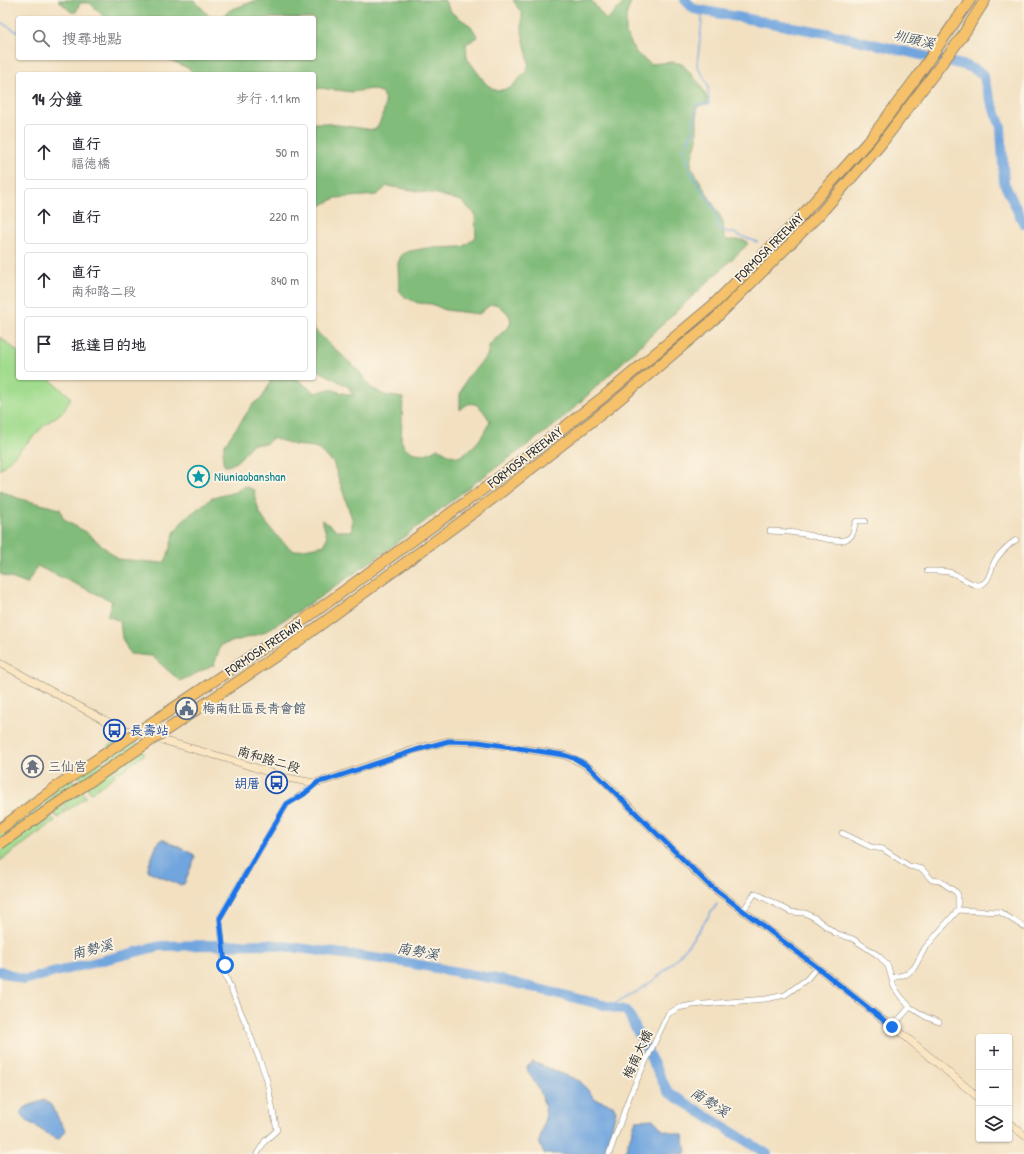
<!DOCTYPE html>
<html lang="zh-TW">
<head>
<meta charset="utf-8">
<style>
	:root { --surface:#fff; --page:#f7f7f7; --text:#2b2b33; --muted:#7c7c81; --line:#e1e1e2 }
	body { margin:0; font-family:"Patrick Hand","LXGW WenKai TC",sans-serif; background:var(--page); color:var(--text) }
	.controls { position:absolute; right:12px; bottom:12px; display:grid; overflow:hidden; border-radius:4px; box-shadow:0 1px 3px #0004 }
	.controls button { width:36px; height:36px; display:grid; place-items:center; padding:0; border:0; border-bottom:1px solid var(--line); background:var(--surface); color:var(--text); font:20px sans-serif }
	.stop { position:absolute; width:12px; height:12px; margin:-9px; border:3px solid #1a73e8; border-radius:50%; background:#fff }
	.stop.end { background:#1a73e8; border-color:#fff; box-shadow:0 1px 4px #0008 }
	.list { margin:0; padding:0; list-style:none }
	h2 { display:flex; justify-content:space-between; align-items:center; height:52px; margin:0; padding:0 16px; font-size:17px }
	h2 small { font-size:13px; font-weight:400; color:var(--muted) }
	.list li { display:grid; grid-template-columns:26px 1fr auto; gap:12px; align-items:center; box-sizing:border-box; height:56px; margin:0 8px 8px; padding:0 8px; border:1px solid var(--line); border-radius:4px }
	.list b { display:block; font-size:15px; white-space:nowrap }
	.list p { margin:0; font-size:13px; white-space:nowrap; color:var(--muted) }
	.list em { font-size:13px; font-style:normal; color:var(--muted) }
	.icon { flex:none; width:22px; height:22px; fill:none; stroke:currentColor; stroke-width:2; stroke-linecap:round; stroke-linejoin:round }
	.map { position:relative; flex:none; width:1024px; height:1154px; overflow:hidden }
	.search { position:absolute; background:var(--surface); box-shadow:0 1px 3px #0004; left:16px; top:16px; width:300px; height:44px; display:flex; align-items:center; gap:10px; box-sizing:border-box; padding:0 14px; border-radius:4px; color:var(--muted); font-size:15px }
	.panel { position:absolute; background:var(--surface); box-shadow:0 1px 3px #0004; left:16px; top:72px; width:300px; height:308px; border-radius:4px }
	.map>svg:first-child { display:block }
	.green { fill:#a2dc8f; stroke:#66845d }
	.forest { fill:#81bc7a; stroke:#567452 }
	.water { fill:#71a5de; stroke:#4e6884 }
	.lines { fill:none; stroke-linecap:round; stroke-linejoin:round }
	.stream { stroke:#71a5de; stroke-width:1.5 }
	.river { stroke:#71a5de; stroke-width:10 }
	.street-casing { stroke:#8e8676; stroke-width:6 }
	.secondary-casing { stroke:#8e8676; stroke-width:8 }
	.highway-casing { stroke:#8e8676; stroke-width:12 }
	.street { stroke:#fff; stroke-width:5 }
	.secondary { stroke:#fbe6c4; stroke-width:7 }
	.highway { stroke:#f5c16b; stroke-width:10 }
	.highway-bridge-casing { stroke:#8e8676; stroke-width:12; stroke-linecap:butt }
	.highway-bridge { stroke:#f5c16b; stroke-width:10 }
	.route { stroke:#1a73e8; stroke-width:5 }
	.labels { text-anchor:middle; stroke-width:3.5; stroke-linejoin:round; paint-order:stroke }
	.street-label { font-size:13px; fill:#2b2b2b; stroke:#fcf5e5 }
	.culture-label { font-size:13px; fill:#0d838f; stroke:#fcf5e5; text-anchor:start }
	.service-label { font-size:13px; fill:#4e5e75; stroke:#fcf5e5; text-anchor:start }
	.transit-label { font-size:13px; fill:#164399; stroke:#fcf5e5; text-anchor:start }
	.worship-label { font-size:13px; fill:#5b616d; stroke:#fcf5e5; text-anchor:start }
	.water-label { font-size:14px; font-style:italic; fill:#44566a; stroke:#fcf5e5 }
</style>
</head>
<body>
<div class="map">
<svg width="1024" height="1154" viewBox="0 0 1024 1154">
	<rect width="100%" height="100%" fill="#fcf5e5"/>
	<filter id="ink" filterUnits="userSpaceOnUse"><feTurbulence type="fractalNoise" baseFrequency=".025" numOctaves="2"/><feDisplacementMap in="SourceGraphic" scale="8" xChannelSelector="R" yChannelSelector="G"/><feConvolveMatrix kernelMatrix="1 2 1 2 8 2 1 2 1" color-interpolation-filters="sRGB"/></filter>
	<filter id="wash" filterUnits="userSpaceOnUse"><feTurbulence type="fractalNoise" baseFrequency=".012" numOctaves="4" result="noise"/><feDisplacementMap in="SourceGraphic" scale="16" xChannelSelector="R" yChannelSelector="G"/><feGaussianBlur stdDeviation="0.9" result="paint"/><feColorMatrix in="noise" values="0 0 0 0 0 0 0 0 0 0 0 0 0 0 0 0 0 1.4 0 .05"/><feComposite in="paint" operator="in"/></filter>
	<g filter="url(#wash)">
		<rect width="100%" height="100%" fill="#f2e0c1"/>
		<path class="green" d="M0,337L18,352V378H48L71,397L64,411L47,423L0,470Z
			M128,732L145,754L119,773L101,752Z
			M98,754L116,775L91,793L75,771Z
			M68,774L86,797L68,810L50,787Z
			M48,788L66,811L58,818L39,795Z
			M35,798L55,821L0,861V824Z"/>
		<path class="forest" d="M58,0H194L211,18H105L90,3H80L76,12H71Z
			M258,0H444L452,13L471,26L478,37L466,44L467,58L486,84L497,91L510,88L526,72L529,63L522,32V14L513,0H591L606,20L626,1L631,2L626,16V34L637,54L651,64L673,62L682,64L700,84L709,102L697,107V140L692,157L691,166L723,221L724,236L726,240H743L747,241V245L559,422L476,482L386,551L320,597L263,633L221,645L214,665L180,681L152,656L130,654L122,638L120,621L107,616L112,601L37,566L27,584L0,574V490L17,498L60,509L63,518L71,524L86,532L118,559L162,563L166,560L168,555L174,533L184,519L212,498L236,492L244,486L254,490C255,497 257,504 259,511C264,523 283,544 294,551L325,545L327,536L322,520L338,531H352V519L333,462L315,447L295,445L273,438L265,444H252C245,452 237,466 225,466C221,460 223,451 225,444L254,403L262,398L270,383V378H296L315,393L330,389L353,396L349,387L314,368V327L315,330L320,335L359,371L370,387L384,395L403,398L401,440L405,448L414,453L426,454L438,448L450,455L459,457C476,446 481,440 490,421C485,414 479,401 468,404C466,405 462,408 460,410V394L467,378L487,356L490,344L510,325C513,314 504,310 496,304L490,305L479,314L445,310L432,304L418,303L405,297L399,290L398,263L402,254L410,251L427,248L463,247L476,237L475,214L461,201L437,194L387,186L377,195L336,198L314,209V123H324L374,130C380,125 386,109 385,101C385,98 382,95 381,92L371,89L352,92L320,88L314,90V74H196L188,68L165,58H314V18H221L230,10Z"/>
		<path class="water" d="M162,839L193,854L195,858L184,884L179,885L148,871V867L158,842Z
			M533,1062L580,1081L595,1099L613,1105L616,1111L605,1154H544L539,1142L546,1114L542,1096L537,1086L528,1072L527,1067Z
			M44,1100L51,1105L65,1130L59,1139L54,1138L27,1121L20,1112L26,1107Z
			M653,1119L663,1130L683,1135L686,1151L685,1154H624L636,1120Z"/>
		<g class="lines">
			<path class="stream" d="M703,11L697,65L708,85L709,104L696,105L693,131L684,149L691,173L714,209L720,230L733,233L757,242
				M0,22L18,32
				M608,1007C621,999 640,991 651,982C679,962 698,931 717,904"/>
			<path class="river" d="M685,0L694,9L831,34L967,66L983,74L987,90L1001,127L1004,183L1024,224
				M0,971L24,980L160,946L268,944L403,962L507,981L627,1011L668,1092L767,1154"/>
		</g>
	</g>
	<g filter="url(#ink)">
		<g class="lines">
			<defs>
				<path id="street" d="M770,531C783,532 796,532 808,535C816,537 837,542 844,540C853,538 854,531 855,523L857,521H865
					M927,571C935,571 945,570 952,573C960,576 969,584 977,585C991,585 990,567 996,559C1002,551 1008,545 1016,540
					M842,833L871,847L883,849L909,866L922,869L932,880L940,881L956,892L958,895V910
					M743,911L755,893L791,912L805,913L815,918L835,933L853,939L879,956L888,966L894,987L901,997L910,1007L926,1017L939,1022
					M892,978L907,974L914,968L925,948L958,910L1000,912L1024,927
					M892,1027L910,1007
					M257,1154L265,1141L277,1130L266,1077L246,1024L225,975L220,917L263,844L287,804L304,793L318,782
					M609,1154L630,1095L668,1014L678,1008L692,1005L766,999L785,995L807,979L817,967"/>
				<path id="secondary" d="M0,663L102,719L123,729L225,758L287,778L309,782H318L327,780L416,749L449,741L478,742L564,755C578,760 587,765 598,775L686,863L708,884L817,967L892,1027L899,1031L979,1098
					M1009,1123L1024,1135"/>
				<path id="highway" d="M290,630L489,485L602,398L713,305L795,223L871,138L917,77L970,0
					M301,639L495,497L609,408L717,317L820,214L881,144L961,38L985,0"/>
			</defs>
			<use href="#street" class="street-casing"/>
			<use href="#secondary" class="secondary-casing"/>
			<use href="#highway" class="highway-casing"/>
			<use href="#street" class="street"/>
			<use href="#secondary" class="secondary"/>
			<use href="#highway" class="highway"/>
			<defs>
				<path id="highway-bridge" d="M0,829L60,784L290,630
					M0,844L51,808L301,639"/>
			</defs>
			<use href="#highway-bridge" class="highway-bridge-casing"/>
			<use href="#highway-bridge" class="highway-bridge"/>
		</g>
	</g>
	<g class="lines" filter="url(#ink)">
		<path class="route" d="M225,965L220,918L263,844L287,804L304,794L318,782L327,780L416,750L449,741L478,742L564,755L576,759L589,767L708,884L817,967L892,1027"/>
	</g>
	<defs>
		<symbol id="sight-ring" viewBox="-11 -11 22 22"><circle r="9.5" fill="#fcf5e5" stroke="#0f9aa8" stroke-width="1.5"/><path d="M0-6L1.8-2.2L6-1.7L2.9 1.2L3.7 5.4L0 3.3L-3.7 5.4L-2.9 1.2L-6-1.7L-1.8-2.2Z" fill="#0f9aa8"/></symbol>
		<symbol id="civic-ring" viewBox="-11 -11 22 22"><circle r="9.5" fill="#fcf5e5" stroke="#5c6f8a" stroke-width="1.5"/><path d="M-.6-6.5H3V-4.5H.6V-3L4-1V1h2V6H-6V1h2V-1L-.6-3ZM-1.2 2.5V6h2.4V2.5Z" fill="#5c6f8a"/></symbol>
		<symbol id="bus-ring" viewBox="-11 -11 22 22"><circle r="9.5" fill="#fcf5e5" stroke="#1a4fb4" stroke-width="1.5"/><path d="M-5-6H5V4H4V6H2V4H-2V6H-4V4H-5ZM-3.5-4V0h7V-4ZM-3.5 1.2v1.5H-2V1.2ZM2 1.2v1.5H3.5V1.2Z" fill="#1a4fb4"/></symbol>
		<symbol id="temple-ring" viewBox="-11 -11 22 22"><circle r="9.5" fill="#fcf5e5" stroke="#6b7280" stroke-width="1.5"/><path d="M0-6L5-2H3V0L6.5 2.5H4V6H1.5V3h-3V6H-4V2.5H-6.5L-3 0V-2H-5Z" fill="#6b7280"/></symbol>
	</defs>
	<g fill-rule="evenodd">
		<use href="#sight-ring" x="186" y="464" width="25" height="25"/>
		<use href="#civic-ring" x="174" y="696" width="25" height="25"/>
		<use href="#bus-ring" x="102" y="718" width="25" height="25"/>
		<use href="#temple-ring" x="20" y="754" width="25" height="25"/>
		<use href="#bus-ring" x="264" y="770" width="25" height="25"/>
	</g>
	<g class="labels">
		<g class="street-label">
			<text transform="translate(769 247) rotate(-45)" y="5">FORMOSA FREEWAY</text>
			<text transform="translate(525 457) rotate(-38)" y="5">FORMOSA FREEWAY</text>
			<text transform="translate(264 647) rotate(-34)" y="5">FORMOSA FREEWAY</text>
			<text transform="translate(269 759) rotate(16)" y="5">南和路二段</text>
			<text transform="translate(637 1054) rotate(-65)" y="5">梅南大橋</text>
		</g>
		<g class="culture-label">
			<text x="214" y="481">Niuniaobanshan</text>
		</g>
		<g class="service-label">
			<text x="202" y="713">梅南社區長青會館</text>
		</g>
		<g class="transit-label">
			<text x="130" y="735">長壽站</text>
			<text x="260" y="788" text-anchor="end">胡厝</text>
		</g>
		<g class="worship-label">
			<text x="48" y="771">三仙宮</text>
		</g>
		<g class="water-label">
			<text transform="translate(914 39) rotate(13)" y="5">圳頭溪</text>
			<text transform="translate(92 949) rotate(-14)" y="5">南勢溪</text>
			<text transform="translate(418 951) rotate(10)" y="5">南勢溪</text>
			<text transform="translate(710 1102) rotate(32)" y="5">南勢溪</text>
		</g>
	</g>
</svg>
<div class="controls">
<button>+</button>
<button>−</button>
<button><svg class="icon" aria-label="layers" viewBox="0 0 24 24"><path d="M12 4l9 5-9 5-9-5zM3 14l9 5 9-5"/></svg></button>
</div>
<div class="stop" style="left:225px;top:965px"></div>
<div class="stop end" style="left:892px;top:1027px"></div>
<div class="search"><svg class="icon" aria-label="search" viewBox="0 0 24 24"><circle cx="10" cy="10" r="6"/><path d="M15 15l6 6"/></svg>搜尋地點</div>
<section class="panel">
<h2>14 分鐘<small>步行 · 1.1 km</small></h2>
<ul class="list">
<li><svg class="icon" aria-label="ahead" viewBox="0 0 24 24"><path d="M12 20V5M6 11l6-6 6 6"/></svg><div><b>直行</b><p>福德橋</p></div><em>50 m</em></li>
<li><svg class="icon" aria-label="ahead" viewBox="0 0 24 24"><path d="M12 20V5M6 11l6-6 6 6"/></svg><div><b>直行</b></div><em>220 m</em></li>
<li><svg class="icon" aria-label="ahead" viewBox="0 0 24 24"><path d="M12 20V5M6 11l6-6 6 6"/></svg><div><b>直行</b><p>南和路二段</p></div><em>840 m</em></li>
<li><svg class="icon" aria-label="arrive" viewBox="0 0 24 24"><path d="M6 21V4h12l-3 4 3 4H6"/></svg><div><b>抵達目的地</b></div></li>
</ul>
</section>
</div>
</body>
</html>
